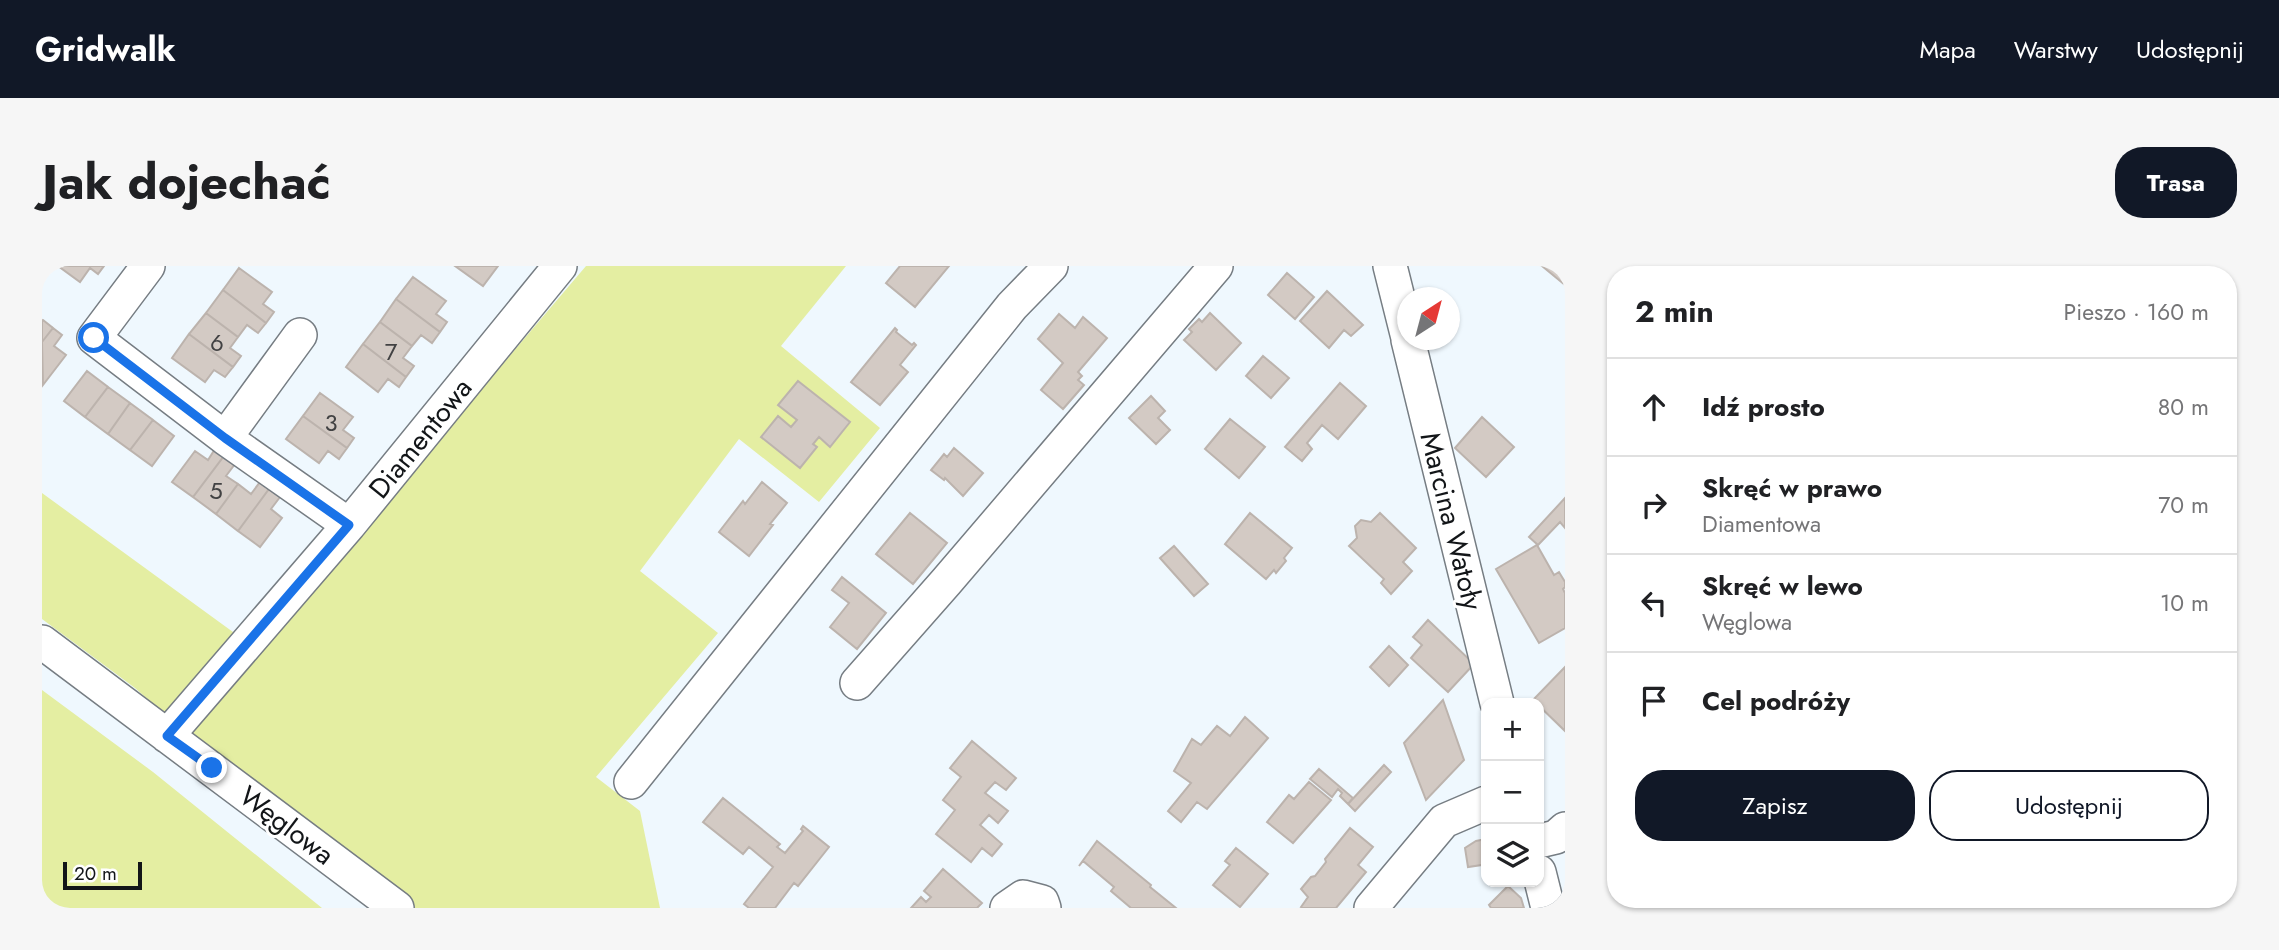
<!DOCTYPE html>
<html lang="pl">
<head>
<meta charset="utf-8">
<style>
	:root { --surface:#fff; --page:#f6f6f6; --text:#202124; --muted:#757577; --line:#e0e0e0; --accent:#111827 }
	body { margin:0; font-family:Jost,sans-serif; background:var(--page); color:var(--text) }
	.controls { position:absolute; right:21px; bottom:21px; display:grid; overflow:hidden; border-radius:14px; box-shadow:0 2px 5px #0004 }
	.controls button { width:63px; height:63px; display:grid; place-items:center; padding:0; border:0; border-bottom:2px solid var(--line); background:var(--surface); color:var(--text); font:35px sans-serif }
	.compass { position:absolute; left:1355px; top:21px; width:63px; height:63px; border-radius:50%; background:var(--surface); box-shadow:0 2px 5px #0004; rotate:36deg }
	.scale { position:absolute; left:21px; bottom:18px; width:79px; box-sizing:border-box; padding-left:7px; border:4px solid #121518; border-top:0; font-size:19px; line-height:24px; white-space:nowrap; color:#121518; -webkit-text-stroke:5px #fff; paint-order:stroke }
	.stop { position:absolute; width:21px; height:21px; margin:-16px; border:5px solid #1a73e8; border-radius:50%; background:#fff }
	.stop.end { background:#1a73e8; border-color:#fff; box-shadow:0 2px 7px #0008 }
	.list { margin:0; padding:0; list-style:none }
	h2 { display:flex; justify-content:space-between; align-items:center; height:91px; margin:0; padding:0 28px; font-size:30px }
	h2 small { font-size:23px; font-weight:400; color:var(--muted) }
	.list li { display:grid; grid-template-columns:46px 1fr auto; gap:21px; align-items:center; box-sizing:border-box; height:98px; padding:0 28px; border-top:2px solid var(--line) }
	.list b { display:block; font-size:26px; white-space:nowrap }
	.list p { margin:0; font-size:23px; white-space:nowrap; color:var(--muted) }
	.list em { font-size:23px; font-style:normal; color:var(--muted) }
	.actions { display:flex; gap:14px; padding:21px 28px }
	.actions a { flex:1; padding:16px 0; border:2px solid var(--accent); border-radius:28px; text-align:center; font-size:24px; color:var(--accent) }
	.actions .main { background:var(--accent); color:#fff }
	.icon { flex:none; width:38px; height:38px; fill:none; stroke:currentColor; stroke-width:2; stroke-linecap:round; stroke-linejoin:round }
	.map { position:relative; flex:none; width:1523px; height:642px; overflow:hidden; border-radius:28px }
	header { display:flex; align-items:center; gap:42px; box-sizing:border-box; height:98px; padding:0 35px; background:var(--accent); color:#fff }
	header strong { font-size:33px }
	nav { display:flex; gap:38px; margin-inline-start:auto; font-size:24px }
	.intro { display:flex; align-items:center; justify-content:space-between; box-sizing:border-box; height:168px; padding:0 42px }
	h1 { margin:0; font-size:49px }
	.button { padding:18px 32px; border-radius:28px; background:var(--accent); color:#fff; font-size:24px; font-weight:700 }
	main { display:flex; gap:42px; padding:0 42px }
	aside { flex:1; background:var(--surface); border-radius:28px; box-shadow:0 2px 5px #0004 }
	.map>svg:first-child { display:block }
	.green { fill:#e4eea2 }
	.building { fill:#d3cac4; stroke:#bcb3ad; stroke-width:2 }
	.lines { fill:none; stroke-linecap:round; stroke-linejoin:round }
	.minor-casing { stroke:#767d83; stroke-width:36 }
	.minor { stroke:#fff; stroke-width:33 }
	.route { stroke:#1a73e8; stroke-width:9 }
	.labels { text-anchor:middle; stroke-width:6; stroke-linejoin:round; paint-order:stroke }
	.number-label { font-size:24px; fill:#424243 }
	.street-label { font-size:28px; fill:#121518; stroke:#fff }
</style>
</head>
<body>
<header>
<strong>Gridwalk</strong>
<nav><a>Mapa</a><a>Warstwy</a><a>Udostępnij</a></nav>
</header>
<div class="intro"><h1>Jak dojechać</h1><a class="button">Trasa</a></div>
<main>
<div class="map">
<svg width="1523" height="642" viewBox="0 0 1523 642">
	<rect width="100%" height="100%" fill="#eff8fe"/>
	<path class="green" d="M544,0H804L739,80L838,162L777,236L697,173L598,305L676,367L554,511L598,545L618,642H370L211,527L93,422L0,353V227L217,385Z
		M0,424L111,506L280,642H0Z"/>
	<path class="building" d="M16,0H62L56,8L48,2L38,16Z
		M413,0H456L441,20Z
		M858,0H907L873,41L844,17Z
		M1500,0H1523V19Z
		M197,2L230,26L221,38L232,46L224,57L181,24Z
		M1245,7L1272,31L1253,53L1226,29Z
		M371,11L404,35L394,48L405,56L398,66L354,33Z
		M181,24L224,57L216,67L205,59L196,71L164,47Z
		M1285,25L1321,59L1309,70L1302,64L1287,82L1258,55Z
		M354,33L398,66L390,77L379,69L370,80L338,56Z
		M164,47L196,71L188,82L199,90L191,101L147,68Z
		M1168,47L1199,77L1174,104L1142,74L1150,66L1147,63L1157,53L1160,56Z
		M1017,48L1033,62L1041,51L1065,72L1036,106L1040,110L1036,114L1042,119L1021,143L999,124L1021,97L996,73Z
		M1,54L11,62L0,76V55Z
		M338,56L370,80L361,92L372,100L364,111L321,78Z
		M11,62L20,69L12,80L24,89L1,119L0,76Z
		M853,62L855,64L854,66L870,79L872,77L874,79L858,99L866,106L838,139L809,116Z
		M147,68L191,101L183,111L172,104L163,116L130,92Z
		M321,78L364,111L357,121L346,113L336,126L304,101Z
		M1221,90L1247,112L1229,132L1204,110Z
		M45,105L66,121L43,151L22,135Z
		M756,115L808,156L788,181L777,171L771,178L775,181L758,202L719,171L736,150L749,161L755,154L736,139Z
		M1298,117L1324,140L1296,173L1280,159L1265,177L1270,183L1260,195L1243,181Z
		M66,121L88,137L66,168L43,151Z
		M278,127L311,151L301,164L312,172L305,182L261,150Z
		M1109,130L1123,145L1116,152L1128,164L1114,178L1087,152Z
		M88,137L111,154L88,184L66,168Z
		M261,150L305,182L297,193L286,185L277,197L244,173Z
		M1440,151L1472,181L1444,211L1413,182Z
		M1188,153L1223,181L1197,212L1163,183Z
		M111,154L132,170L110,200L88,184Z
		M912,182L941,207L921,230L903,212L902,214L889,204L902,188L905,191Z
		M173,183L182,190L151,231L130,216L153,185L166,194Z
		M182,190L193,198L184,210L196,218L174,248L151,231Z
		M218,216L227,223L196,265L174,248L196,218L209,228Z
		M720,216L745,237L728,258L731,259L707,290L677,266L701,235L703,238Z
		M227,223L238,231L229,243L240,252L218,281L196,265Z
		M1523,232V262L1518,256L1496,279L1487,271Z
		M868,247L905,277L871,318L834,288Z
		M1208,247L1250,282L1242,292L1244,295L1234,307L1232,304L1224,313L1183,278Z
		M1338,247L1374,282L1361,296L1370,305L1349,328L1339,317L1342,313L1307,280L1315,272L1313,260L1319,254L1329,256Z
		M1495,279L1512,309L1517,306L1523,316V321L1521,323L1523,327V362L1497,377L1454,303Z
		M1132,280L1166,318L1152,330L1118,292Z
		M800,311L844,347L815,383L788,361L807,337L790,324Z
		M1386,354L1432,398L1406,426L1369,392L1380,379L1371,371Z
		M1347,380L1366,399L1347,420L1328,401Z
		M1523,401V465L1491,434Z
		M1401,434L1422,494L1384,534L1362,477Z
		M1203,451L1226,472L1165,543L1155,536L1139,556L1126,545L1149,517L1132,505L1150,473L1159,479L1175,460L1188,470Z
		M930,475L974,512L964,524L953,516L943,527L966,545L956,557L947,549L938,559L960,578L950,590L940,582L929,596L894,568L913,544L901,534L919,511L908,502Z
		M1342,499L1349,506L1313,545L1306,538Z
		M1277,503L1311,532L1306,538L1298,530L1300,527L1296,523L1290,531L1268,513Z
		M1267,516L1289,534L1251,577L1225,556L1247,529L1252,533Z
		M681,532L738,578L735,581L743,587L761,565L759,563L761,560L787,581L756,620L752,617L733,642H707L702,638L731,601L707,581L701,588L661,556Z
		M1308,562L1331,581L1316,599L1324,606L1294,642H1261L1259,641L1266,631L1259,623L1269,611L1273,610L1284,596L1283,593Z
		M1444,573V615H1443L1440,599L1426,601L1423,582L1434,575Z
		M1055,575L1109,619L1108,621L1134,642H1089L1069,625L1072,621L1041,595L1037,600Z
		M1194,582L1226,608L1198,641L1171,619L1188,599L1183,595Z
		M901,603L940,637L935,642H869L879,631L884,636L889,631L882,625Z
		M1466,620L1479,632L1482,642H1449L1447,639Z"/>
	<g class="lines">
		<defs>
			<path id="minor" d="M106,0L52,72L183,172L307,259
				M1348,0L1366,72
				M1366,74L1455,437
				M183,172L258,69
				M0,376L355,642
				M815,417L904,316L1174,0
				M125,470L307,259L518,0
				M589,516L970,40L1009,0
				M1497,575L1514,571L1523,563
				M1497,606L1506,642
				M965,642L981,631L1000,636L1002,642
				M1329,642L1402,555L1444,537"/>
		</defs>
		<use href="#minor" class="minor-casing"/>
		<use href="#minor" class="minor"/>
	</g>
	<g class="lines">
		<path class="route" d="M52,72L183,172L307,259L125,470L170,502"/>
	</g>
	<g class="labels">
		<g class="number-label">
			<text x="175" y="85">6</text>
			<text x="349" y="94">7</text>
			<text x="289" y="165">3</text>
			<text x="174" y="233">5</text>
		</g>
		<g class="street-label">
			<text transform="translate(378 172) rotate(-51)" y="10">Diamentowa</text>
			<text transform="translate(1410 255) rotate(76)" y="10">Marcina Watoły</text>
			<text transform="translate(245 559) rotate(37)" y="10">Węglowa</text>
		</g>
	</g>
</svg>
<div class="controls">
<button>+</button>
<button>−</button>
<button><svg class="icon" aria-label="layers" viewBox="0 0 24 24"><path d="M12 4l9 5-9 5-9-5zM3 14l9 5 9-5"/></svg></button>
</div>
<svg class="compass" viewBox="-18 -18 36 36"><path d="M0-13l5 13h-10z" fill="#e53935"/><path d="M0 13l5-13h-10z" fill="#757577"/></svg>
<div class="scale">20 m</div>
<div class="stop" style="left:52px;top:72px"></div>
<div class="stop end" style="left:170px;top:502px"></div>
</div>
<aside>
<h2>2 min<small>Pieszo · 160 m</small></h2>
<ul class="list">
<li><svg class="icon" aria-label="ahead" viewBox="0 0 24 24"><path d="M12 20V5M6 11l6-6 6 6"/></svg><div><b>Idź prosto</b></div><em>80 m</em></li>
<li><svg class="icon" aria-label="right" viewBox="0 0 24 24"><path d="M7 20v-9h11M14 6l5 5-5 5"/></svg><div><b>Skręć w prawo</b><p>Diamentowa</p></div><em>70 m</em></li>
<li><svg class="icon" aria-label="left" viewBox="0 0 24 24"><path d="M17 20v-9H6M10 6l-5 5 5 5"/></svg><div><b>Skręć w lewo</b><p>Węglowa</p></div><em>10 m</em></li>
<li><svg class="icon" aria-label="arrive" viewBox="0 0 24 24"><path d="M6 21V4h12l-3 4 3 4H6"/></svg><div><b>Cel podróży</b></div></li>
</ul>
<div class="actions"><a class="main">Zapisz</a><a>Udostępnij</a></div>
</aside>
</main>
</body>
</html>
